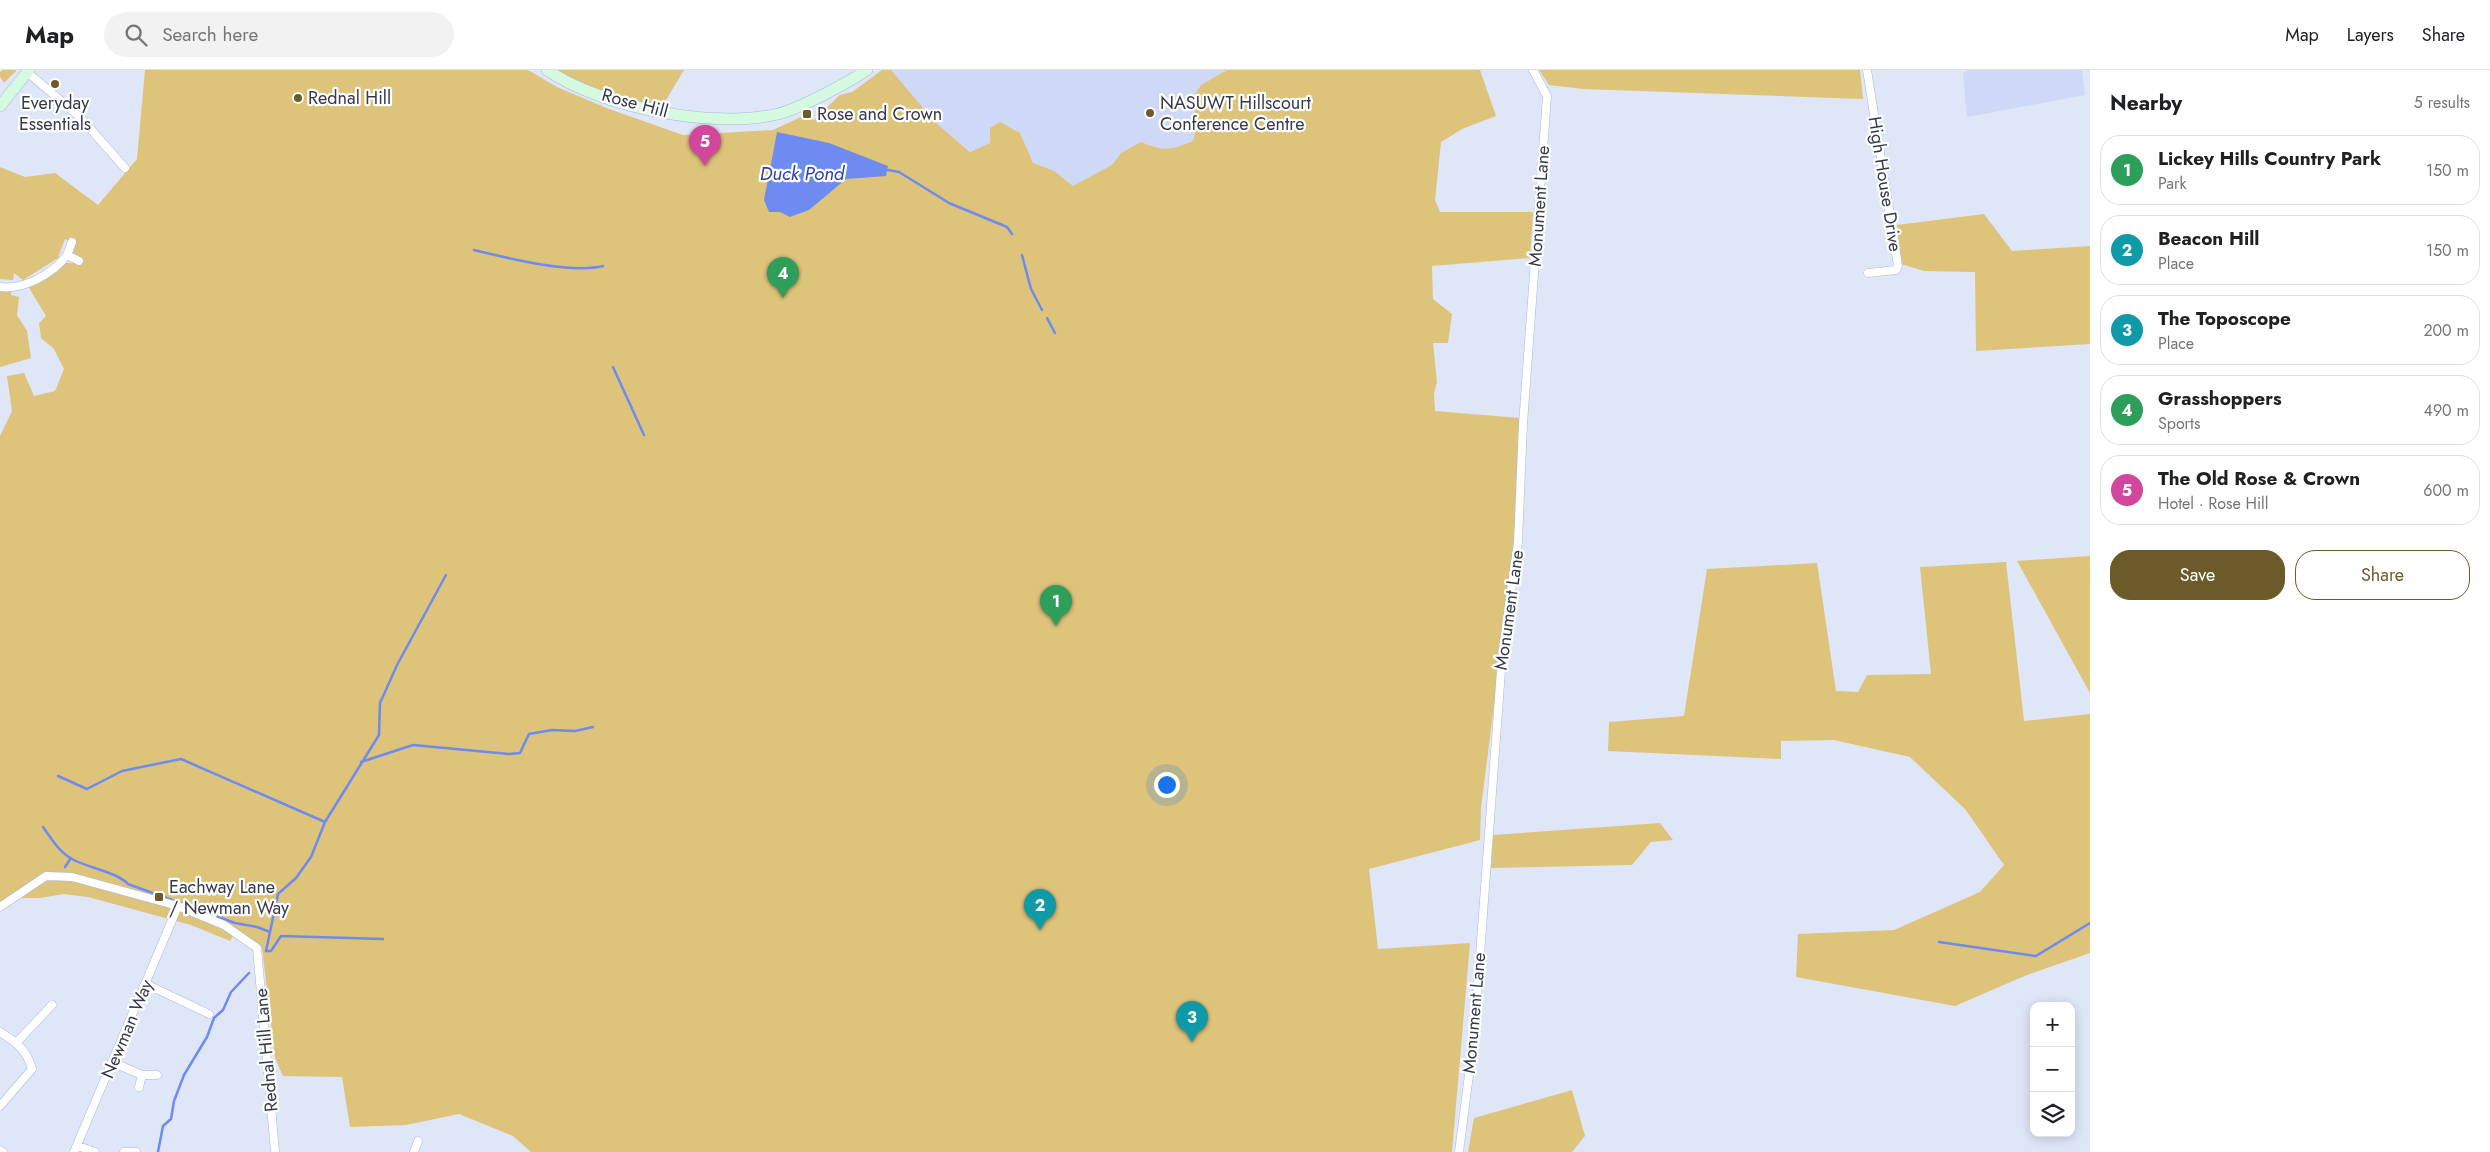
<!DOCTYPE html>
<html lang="en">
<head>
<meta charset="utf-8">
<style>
	:root { --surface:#fff; --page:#f2f2f2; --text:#202124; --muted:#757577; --line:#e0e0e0; --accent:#6c5a28 }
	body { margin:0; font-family:Jost,sans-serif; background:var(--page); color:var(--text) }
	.controls { position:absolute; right:15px; bottom:15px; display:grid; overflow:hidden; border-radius:10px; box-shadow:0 2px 12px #0003 }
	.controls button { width:45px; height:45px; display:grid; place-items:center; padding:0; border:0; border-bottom:1px solid var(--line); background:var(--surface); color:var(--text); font:25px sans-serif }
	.you { position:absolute; left:1166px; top:714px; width:18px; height:18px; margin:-12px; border:4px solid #fff; border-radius:50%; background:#1a73e8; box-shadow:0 0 0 8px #1a73e833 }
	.badge { display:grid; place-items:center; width:32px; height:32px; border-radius:50%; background:var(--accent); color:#fff; font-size:16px; font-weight:700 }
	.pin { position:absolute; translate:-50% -41px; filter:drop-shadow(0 1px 2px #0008) }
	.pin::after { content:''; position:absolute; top:26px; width:18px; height:15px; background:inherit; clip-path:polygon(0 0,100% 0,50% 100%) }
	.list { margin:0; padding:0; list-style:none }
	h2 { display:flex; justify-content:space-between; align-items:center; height:65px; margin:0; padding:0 20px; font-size:21px }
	h2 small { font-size:16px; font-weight:400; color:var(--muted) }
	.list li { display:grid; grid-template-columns:32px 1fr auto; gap:15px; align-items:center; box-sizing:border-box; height:70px; margin:0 10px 10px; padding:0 10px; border:1px solid var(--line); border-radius:20px }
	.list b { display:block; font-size:19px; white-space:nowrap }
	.list p { margin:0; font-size:16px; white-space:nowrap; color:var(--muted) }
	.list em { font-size:16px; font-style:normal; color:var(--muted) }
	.actions { display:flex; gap:10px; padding:15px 20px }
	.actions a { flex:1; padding:11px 0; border:1px solid var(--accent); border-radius:20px; text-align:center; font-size:18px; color:var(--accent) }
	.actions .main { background:var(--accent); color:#fff }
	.icon { flex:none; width:28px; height:28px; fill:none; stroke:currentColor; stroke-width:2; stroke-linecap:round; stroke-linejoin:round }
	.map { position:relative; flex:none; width:2090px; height:1082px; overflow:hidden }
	header { display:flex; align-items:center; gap:30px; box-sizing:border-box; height:70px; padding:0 25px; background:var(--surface); border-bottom:1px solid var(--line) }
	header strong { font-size:24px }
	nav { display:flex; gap:28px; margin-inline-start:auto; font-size:18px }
	.search { width:350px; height:45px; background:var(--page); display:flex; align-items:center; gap:12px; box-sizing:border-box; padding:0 18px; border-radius:28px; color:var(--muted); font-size:19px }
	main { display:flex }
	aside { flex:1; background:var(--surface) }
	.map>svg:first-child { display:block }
	.built { fill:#ced9f7 }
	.green { fill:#dec37b }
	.water { fill:#6d8bf0 }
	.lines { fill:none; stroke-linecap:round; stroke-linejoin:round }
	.stream { stroke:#6d8bf0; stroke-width:2.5 }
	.minor-casing { stroke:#a8b8e2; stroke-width:9 }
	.secondary-casing { stroke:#a8b8e2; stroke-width:12 }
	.minor { stroke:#fff; stroke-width:8 }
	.secondary { stroke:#d6fadf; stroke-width:11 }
	.poi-dot { fill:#6c5a28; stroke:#fff; stroke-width:2 }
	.labels { text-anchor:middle; stroke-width:4.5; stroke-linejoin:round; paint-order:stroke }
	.poi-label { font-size:18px; fill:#343a4b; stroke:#fff; text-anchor:start }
	.street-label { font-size:18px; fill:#343a4b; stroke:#fff }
	.water-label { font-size:19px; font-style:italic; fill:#2a3db1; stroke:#fff }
</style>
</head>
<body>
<header>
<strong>Map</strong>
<div class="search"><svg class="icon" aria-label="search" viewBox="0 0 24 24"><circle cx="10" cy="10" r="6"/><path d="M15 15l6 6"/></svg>Search here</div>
<nav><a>Map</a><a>Layers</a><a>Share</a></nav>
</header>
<main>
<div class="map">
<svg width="2090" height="1082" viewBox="0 0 2090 1082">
	<rect width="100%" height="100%" fill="#dfe6f8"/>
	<path class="built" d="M891,0H1227L1201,15L1193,27L1196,59L1193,72L1057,142L971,82L935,52Z
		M1969,0H2082L2085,25L1967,47L1963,3Z"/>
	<path class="green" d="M3,0H16V1L4,13L0,7V2Z
		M145,0H528L557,17L609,39L683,65L773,60L803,46L814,50L840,25L852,22L882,0H891L935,52L970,82L990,73V58L1000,52L1020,63L1033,93L1054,101L1073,116L1112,95L1121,83L1141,72C1164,82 1171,80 1193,71L1196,59L1193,27L1201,15L1227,0H1480L1496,46L1462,59L1441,72L1435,130L1440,142H1533L1530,188L1432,196L1433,229L1452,244L1448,273H1433L1437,312L1434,323L1435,341L1520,348L1515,469L1481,738L1480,770L1369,799L1378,879L1470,873L1452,1082H531L513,1066L459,1044L406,1055L350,1057L342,1007L283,1006L275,988L262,878L237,859L230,871L191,855L88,827L64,824L40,828H8L0,833V366L12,341L7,306L24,303L34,326L55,321L64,299L54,279L41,268L39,253L46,246L28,216L62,193H74L75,190L69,171L65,169L58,188L23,210L14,203L13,210L0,209V97L25,107L55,103L98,135L137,89Z
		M553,0H684L663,35C624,34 587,18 553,0Z
		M1539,0H1860L1863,29L1583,19L1549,15Z
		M1984,144L2012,181L2090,176V274L1976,281L1975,202L1924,201L1901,194L1897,155Z
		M0,219L11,220V225L19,227L17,245L27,261L31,288L0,297Z
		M2090,486V623L2017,491Z
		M2006,492L2024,651L2090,644V883L2027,905L1955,936L1796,907L1798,864L1894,860L1980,822L2004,795L1965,739L1910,687L1834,670L1781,671V689L1608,681L1609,652L1684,646L1707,499L1817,493L1836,621L1858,622L1867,605L1931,604L1920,497Z
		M1660,753L1673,770L1651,772L1632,795L1491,798L1493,765Z
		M1572,1020L1585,1066L1572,1082H1468L1474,1048Z"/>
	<path class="water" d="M777,62L829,73L888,96L886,106L846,109L809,140L790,147L780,142H769L764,130Z"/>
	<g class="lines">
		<path class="stream" d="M888,100L899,102L949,133L1007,157L1012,164
			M474,180C507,188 570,204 603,196
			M1022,185L1031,219L1042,240
			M1047,248L1055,263
			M613,297L644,365
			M361,692L413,675L509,684L520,683L529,664L552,660L575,661L593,657
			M58,706L87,719L122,701L181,689L325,752
			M43,757C51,768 59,782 72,789C88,798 117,802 128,814L235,853L257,857L270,862
			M65,797L71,788
			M1939,872L2036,886L2090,853
			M266,881L278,824L296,808L311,787L325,752L379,665L380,633L385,622L397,595L446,505
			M266,881H271L281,866L383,869
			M158,1082L163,1056L171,1049L174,1031L184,1005L207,967L214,948L223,940L231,922L249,903"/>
		<defs>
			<path id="minor" d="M1867,0L1898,196L1896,200L1868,203
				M27,2L80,47L125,98
				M72,172L67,185L79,191
				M0,217C24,220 53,204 67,185
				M0,837L46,806L72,807L178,836L224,855L257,878L275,1082
				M146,914L209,944
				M0,962C16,972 27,980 32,999L0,1036
				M17,972L52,935
				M114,993L142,1005
				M139,1017L142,1005H157
				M78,1076L95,1082
				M0,1080L3,1082
				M74,1082L178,836
				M124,1082H136
				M414,1082L418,1071
				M1459,1082L1474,966L1502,587L1518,472L1523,354L1547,26L1533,0"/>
			<path id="secondary" d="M547,0C603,38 713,59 778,44C799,39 849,12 867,0
				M0,36L29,0"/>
		</defs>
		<use href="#minor" class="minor-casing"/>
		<use href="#secondary" class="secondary-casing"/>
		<use href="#minor" class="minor"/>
		<use href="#secondary" class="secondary"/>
	</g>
	<g class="poi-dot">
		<circle cx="55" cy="14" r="5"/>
		<circle cx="298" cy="28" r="5"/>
		<circle cx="1150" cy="43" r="5"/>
		<rect x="802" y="39" width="10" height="10" rx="2.5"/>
		<rect x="154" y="822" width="10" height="10" rx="2.5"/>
	</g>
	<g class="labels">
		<g class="poi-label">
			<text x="308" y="34">Rednal Hill</text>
			<text x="55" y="39" text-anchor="middle">Everyday<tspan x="55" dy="21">Essentials</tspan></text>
			<text x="1160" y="39">NASUWT Hillscourt<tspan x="1160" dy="21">Conference Centre</tspan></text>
			<text x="817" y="50">Rose and Crown</text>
			<text x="169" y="823">Eachway Lane<tspan x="169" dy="21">/ Newman Way</tspan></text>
		</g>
		<g class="street-label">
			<text transform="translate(635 33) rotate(15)" y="6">Rose Hill</text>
			<text transform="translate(1885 114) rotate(81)" y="6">High House Drive</text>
			<text transform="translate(1539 136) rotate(-86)" y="6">Monument Lane</text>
			<text transform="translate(1509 540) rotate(-82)" y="6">Monument Lane</text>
			<text transform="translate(1474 943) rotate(-85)" y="6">Monument Lane</text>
			<text transform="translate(127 959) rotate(-67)" y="6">Newman Way</text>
			<text transform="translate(266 980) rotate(-95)" y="6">Rednal Hill Lane</text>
		</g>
		<g class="water-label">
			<text x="802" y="110">Duck Pond</text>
		</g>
	</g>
</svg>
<div class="controls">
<button>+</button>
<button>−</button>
<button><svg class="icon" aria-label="layers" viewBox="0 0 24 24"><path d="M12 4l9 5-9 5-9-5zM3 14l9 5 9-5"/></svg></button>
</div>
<div class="you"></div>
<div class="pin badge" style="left:1056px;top:556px;background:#2e9e5b">1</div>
<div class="pin badge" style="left:1040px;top:860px;background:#0f9aa8">2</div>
<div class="pin badge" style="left:1192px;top:972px;background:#0f9aa8">3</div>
<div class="pin badge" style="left:783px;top:228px;background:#2e9e5b">4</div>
<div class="pin badge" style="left:705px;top:96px;background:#d1479c">5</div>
</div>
<aside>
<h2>Nearby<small>5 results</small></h2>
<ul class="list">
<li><span class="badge" style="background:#2e9e5b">1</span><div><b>Lickey Hills Country Park</b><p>Park</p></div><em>150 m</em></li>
<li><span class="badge" style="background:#0f9aa8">2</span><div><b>Beacon Hill</b><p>Place</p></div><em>150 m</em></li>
<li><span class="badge" style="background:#0f9aa8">3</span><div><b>The Toposcope</b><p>Place</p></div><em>200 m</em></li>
<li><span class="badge" style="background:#2e9e5b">4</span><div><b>Grasshoppers</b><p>Sports</p></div><em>490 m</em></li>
<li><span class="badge" style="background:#d1479c">5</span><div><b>The Old Rose &amp; Crown</b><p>Hotel · Rose Hill</p></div><em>600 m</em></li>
</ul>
<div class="actions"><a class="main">Save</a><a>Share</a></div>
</aside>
</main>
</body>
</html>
